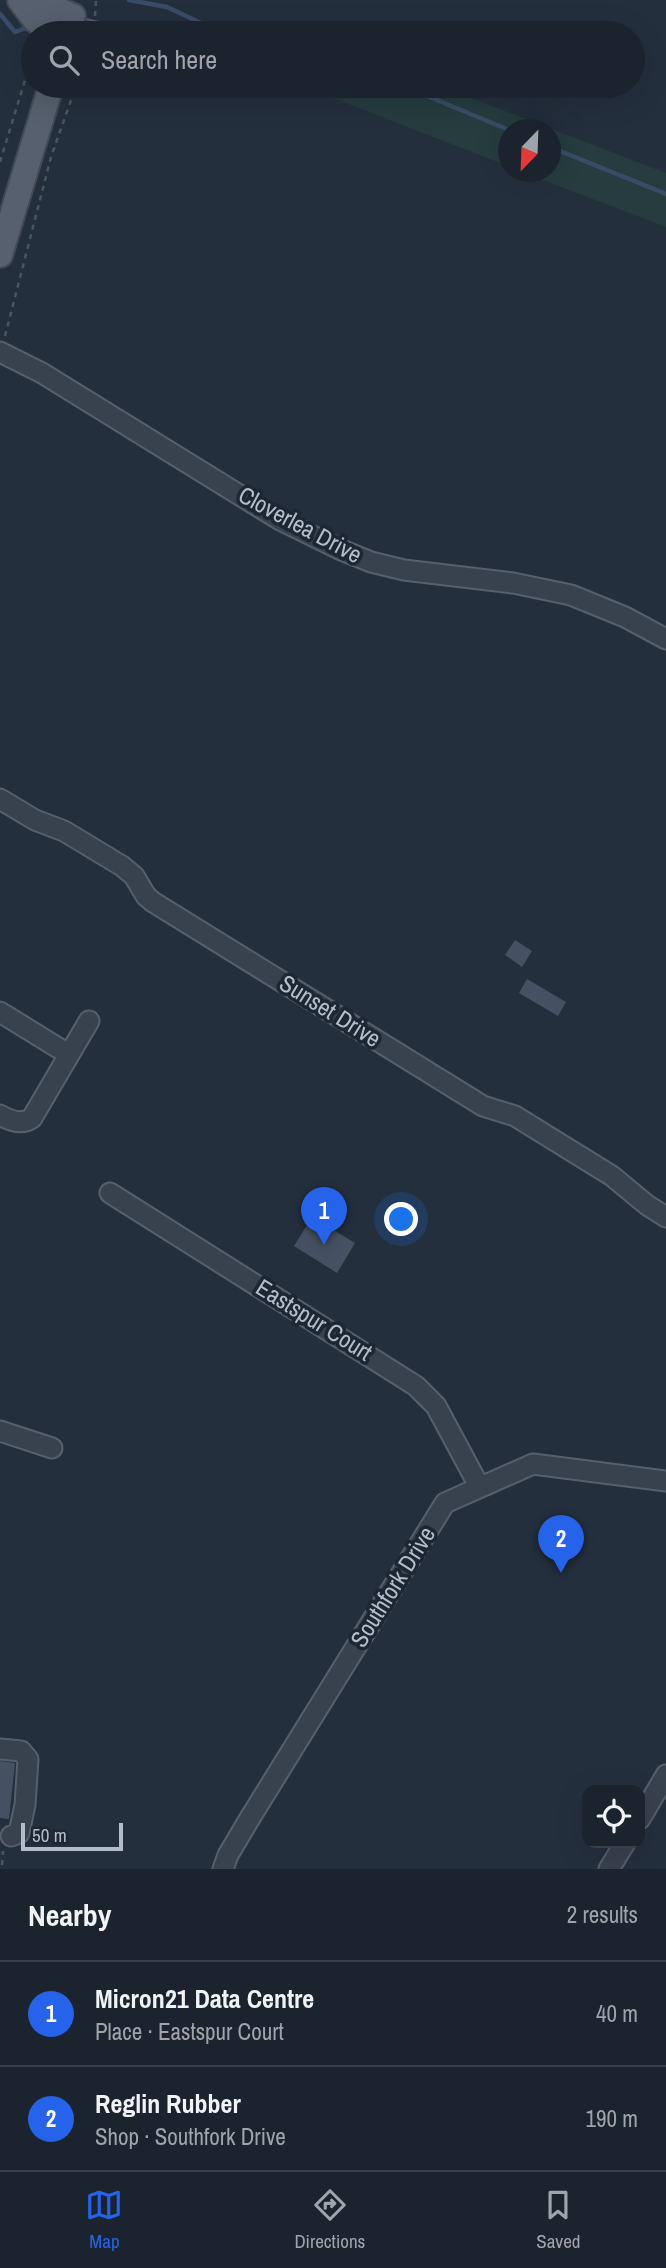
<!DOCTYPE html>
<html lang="en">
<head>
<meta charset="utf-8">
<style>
	:root { --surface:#1b232e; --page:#242b36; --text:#f1f3f6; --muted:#a0a4aa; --line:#39404a; --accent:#2563eb }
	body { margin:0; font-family:"Archivo Narrow",sans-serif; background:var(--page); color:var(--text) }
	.controls { position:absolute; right:21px; bottom:21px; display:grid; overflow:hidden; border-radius:14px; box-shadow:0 7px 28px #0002 }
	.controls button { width:63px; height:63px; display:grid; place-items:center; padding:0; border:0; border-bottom:2px solid var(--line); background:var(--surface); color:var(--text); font:35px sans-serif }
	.compass { position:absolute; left:498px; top:119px; width:63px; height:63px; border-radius:50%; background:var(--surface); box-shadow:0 7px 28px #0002; rotate:203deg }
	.scale { position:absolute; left:21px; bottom:18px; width:102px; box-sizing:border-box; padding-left:7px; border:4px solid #b4bcc9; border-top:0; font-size:19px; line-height:24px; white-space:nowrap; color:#b4bcc9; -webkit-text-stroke:5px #1d2633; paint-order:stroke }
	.you { position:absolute; left:402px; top:1220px; width:24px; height:24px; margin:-18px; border:5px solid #fff; border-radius:50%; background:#1a73e8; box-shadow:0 0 0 10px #1a73e833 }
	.badge { display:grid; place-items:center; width:46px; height:46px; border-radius:50%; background:var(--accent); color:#fff; font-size:23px; font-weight:700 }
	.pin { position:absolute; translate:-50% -58px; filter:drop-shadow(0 2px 4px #0008) }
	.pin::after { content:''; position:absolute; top:37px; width:24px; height:21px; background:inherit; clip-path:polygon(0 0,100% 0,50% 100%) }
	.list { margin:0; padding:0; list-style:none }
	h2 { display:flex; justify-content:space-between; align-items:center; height:91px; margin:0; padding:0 28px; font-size:30px }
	h2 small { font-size:23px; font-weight:400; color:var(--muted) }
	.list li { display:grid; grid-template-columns:46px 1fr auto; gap:21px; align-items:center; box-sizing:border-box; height:105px; padding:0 28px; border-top:2px solid var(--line) }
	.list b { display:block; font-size:26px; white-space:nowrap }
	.list p { margin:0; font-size:23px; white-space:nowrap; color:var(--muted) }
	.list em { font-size:23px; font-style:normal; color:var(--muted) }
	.icon { flex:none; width:38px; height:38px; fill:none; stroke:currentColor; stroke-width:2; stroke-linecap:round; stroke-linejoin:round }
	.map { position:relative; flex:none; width:666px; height:1869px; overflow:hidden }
	.search { position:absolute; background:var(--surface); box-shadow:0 7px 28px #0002; left:21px; right:21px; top:21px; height:77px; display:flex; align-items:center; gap:18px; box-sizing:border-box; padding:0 24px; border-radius:38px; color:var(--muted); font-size:26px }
	.sheet { height:301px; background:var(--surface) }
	nav { display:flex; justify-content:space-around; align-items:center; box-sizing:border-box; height:98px; border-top:2px solid var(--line); background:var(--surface); font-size:19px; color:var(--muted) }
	nav a { display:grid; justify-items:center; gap:4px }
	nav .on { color:var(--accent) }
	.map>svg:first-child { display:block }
	.green { fill:#263c3f }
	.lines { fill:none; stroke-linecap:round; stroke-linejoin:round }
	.stream { stroke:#394c67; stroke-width:4.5 }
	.building { fill:#455162 }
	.minor-casing { stroke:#565f6c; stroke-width:23 }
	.major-casing { stroke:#414a57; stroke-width:28 }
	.path { stroke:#44595c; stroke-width:2.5; stroke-dasharray:5 5; stroke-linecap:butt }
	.minor { stroke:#38414e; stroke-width:19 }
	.major { stroke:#56606e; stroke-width:24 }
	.labels { text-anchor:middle; stroke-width:7; stroke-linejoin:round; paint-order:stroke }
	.street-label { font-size:24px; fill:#b4bcc9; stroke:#1d2633 }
</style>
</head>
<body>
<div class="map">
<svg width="666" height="1869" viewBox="0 0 666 1869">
	<rect width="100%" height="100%" fill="#242f3e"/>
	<path class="green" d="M302,86H441L666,173V227L522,172H550V130H508V166Z"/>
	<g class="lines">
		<path class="stream" d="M129,0L167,7L203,24H246L262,33
			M0,14L15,32L26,28
			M403,86L509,130
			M550,147L666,194"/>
	</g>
	<path class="building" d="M515,940L532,951L522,967L505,955Z
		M527,979L566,1002L558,1016L519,993Z
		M312,1217L355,1243L337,1273L294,1246Z
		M0,1761L15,1763L9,1819L0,1818Z"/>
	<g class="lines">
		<defs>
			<path id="minor" d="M69,26L100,33
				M0,352L42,373L280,520L339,549L371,562L404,570L513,583L571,595L625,617L666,639
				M0,799L35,820L64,831L122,866L134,876L146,896L153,902L483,1106L515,1116L612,1176L647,1205L666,1217
				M0,1012L68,1054
				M0,1115C10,1121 22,1125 32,1118L89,1021
				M110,1193L416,1386L436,1406L479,1486
				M0,1431L52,1448
				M0,1749L21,1751L28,1759L25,1805L19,1833L11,1836
				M640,1819L666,1775
				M223,1869L228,1855L250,1818L445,1503L533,1464L666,1481
				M609,1869L625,1843"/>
			<path id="major" d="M20,0L35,20L56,33
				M34,0L73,16
				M0,255L51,86"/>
		</defs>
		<use href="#minor" class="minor-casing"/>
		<use href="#major" class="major-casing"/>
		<path class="path" d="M95,16L96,0
			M0,162L33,54
			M5,336L51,157L76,86
			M2,1865L3,1851"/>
		<use href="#minor" class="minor"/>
		<use href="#major" class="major"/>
	</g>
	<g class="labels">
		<g class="street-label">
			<text transform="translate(300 525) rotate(28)" y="8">Cloverlea Drive</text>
			<text transform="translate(330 1011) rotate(32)" y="8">Sunset Drive</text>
			<text transform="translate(314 1320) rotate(32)" y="8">Eastspur Court</text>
			<text transform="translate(393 1587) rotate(-58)" y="8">Southfork Drive</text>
		</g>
	</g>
</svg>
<div class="controls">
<button><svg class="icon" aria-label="locate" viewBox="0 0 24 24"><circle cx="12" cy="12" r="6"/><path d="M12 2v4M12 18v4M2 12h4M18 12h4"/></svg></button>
</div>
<svg class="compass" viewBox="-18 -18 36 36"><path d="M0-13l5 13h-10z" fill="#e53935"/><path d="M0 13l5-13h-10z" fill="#a0a4aa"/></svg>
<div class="scale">50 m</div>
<div class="you"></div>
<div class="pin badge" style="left:324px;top:1245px">1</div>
<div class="pin badge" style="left:561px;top:1573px">2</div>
<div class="search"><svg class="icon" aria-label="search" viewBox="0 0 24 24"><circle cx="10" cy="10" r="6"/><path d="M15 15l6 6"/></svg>Search here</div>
</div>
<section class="sheet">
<h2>Nearby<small>2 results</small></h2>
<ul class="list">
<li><span class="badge">1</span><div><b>Micron21 Data Centre</b><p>Place · Eastspur Court</p></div><em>40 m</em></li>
<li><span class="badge">2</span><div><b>Reglin Rubber</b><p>Shop · Southfork Drive</p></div><em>190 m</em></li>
</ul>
</section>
<nav>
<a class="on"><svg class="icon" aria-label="map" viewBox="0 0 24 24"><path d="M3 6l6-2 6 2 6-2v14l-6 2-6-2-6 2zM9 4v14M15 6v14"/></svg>Map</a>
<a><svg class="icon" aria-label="directions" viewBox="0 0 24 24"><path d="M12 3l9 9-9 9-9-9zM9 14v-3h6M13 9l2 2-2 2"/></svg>Directions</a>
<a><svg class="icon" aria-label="saved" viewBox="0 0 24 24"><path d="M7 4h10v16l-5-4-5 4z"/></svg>Saved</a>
</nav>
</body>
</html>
